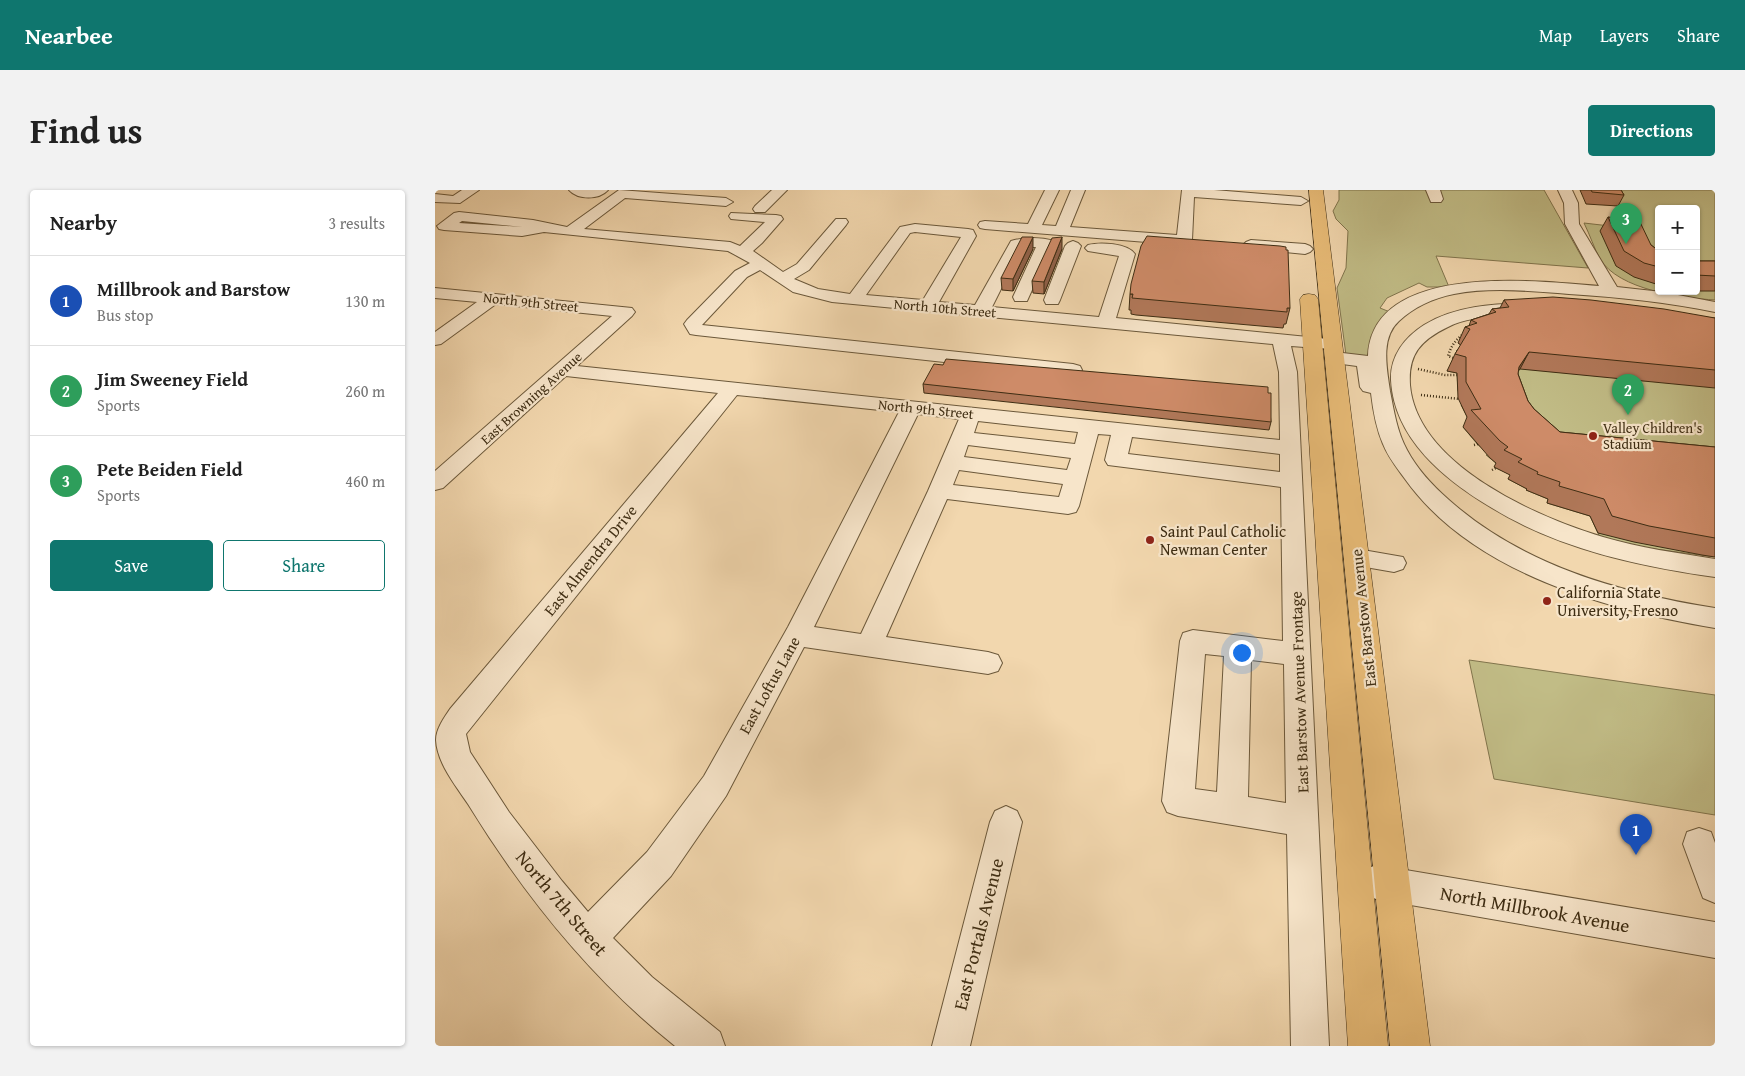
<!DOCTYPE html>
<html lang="en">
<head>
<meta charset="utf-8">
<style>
	:root { --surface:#fff; --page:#f2f2f2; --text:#222; --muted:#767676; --line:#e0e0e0; --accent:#0f766e }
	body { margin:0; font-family:"Gentium Book Plus",serif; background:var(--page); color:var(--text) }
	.controls { position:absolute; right:15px; top:15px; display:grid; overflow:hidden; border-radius:5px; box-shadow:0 1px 4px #0004 }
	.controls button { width:45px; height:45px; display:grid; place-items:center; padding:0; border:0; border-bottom:1px solid var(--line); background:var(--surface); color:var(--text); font:25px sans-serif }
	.you { position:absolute; left:806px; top:462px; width:18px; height:18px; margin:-12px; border:4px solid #fff; border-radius:50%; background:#1a73e8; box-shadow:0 0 0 8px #1a73e833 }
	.badge { display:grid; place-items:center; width:32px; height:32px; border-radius:50%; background:var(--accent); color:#fff; font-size:16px; font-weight:700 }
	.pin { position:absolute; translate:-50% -41px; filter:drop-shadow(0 1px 2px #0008) }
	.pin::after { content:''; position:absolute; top:26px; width:18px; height:15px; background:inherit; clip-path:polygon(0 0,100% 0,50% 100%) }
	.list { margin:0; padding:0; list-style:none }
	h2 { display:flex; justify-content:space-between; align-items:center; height:65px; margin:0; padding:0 20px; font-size:21px }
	h2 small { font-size:16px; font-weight:400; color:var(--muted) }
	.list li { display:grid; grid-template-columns:32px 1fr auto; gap:15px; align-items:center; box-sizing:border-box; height:90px; padding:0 20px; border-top:1px solid var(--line) }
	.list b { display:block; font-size:19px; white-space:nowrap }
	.list p { margin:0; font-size:16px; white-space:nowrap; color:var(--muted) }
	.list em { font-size:16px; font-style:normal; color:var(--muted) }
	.actions { display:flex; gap:10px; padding:15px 20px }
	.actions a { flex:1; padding:11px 0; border:1px solid var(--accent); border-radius:5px; text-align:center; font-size:18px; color:var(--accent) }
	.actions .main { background:var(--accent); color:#fff }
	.map { position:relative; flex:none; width:1280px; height:856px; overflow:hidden; border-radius:5px }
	header { display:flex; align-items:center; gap:30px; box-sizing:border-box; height:70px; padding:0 25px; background:var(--accent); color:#fff }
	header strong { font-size:24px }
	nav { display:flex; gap:28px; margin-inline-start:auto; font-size:18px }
	.intro { display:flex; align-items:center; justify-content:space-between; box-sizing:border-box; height:120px; padding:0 30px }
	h1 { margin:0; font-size:35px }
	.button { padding:12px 22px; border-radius:5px; background:var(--accent); color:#fff; font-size:18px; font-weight:700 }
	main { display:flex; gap:30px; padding:0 30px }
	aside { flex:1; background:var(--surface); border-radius:5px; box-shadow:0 1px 4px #0004 }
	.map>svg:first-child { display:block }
	.green { fill:#c1bc86; stroke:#80744c; fill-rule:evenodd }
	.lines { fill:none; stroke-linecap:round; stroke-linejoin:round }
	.minor-casing { stroke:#6b583a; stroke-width:2 }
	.major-casing { stroke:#3e2d13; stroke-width:1 }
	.path { stroke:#3e2d13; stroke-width:2.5; stroke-dasharray:1 2; stroke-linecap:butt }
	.minor { fill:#f7e5ca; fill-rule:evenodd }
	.major { fill:#e9bc77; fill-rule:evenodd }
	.wall { fill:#b17859; stroke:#3e2d13 }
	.shaded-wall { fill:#906149; stroke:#3e2d13 }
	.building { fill:#ce8b68; stroke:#3e2d13 }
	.poi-dot { fill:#8f2418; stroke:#f7e5ca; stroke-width:2 }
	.labels { text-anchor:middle; stroke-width:4.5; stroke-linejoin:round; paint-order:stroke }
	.far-street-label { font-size:14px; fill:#3e2d13; stroke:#f7e5ca }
	.far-poi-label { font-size:14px; fill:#3e2d13; stroke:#f7e5ca; text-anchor:start }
	.poi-label { font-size:16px; fill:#3e2d13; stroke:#f7e5ca; text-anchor:start }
	.street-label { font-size:16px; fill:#3e2d13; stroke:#f7e5ca }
	.near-street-label { font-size:19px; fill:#3e2d13; stroke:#f7e5ca }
</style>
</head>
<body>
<header>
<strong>Nearbee</strong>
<nav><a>Map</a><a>Layers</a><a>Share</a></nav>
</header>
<div class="intro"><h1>Find us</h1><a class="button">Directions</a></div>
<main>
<aside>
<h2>Nearby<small>3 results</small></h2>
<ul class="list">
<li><span class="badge" style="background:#1a4fb4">1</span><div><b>Millbrook and Barstow</b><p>Bus stop</p></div><em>130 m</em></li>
<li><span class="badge" style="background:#2e9e5b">2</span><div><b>Jim Sweeney Field</b><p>Sports</p></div><em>260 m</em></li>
<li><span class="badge" style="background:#2e9e5b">3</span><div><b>Pete Beiden Field</b><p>Sports</p></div><em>460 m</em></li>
</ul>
<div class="actions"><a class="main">Save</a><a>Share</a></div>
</aside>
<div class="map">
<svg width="1280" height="856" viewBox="0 0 1280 856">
	<rect width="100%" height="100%" fill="#f2d7ae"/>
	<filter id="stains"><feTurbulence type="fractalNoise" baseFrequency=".004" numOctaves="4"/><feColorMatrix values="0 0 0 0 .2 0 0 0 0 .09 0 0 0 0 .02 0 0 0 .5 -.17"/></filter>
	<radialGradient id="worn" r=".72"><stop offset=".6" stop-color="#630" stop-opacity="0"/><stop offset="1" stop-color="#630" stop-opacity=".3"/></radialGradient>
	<path class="green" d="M904,0H1109L1153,78L1001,66L1014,97H992L984,93L952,108L945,118L955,122L940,144L932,167L911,165L902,98L911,78L913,41L901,29L898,21L904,10Z
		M1154,0H1280V110C1247,108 1184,100 1165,69C1159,58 1155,45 1149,33L1192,38L1176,3ZM1224,19H1261V101H1224Z
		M1280,141V367L1167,352L1155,326L1112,313L1113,309L1091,300L1092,299L1073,289L1076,285L1059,277L1062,274L1051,265L1055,263L1043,255L1028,237L1037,236L1026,215L1046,217L1023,201L1022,183L1012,181L1026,162L1021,161L1027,156L1023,153L1033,149Z
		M1034,470L1280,505V625L1059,589Z"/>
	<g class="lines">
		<defs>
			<path id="minor" d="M27,0H44L25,13L0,12V4L18,6Z
				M134,0H173C164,10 143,10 134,0Z
				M184,0L291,8L298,12L291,16L190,8L149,39L295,52L305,56L330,32L296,29L294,26L296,23L341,25L346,26L348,29L327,53L318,61L348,82L362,74L401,29H411L413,32L411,35L374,80L359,89L383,99L415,104L465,37L480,34L533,39L538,40L541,46L504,112L540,115L576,51C590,47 605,47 620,51L623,54L620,57L616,58L592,111H580L578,107L601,57H587L557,117L664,127L684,66L653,61L650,58L653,55C665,52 692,53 700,64L681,128L903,150L906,154L903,158L897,159L856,156L862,182L894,856H856L852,644L743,626L732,622L727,611L745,451L748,443L758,440L848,451L846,297L673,275L670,270L676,245L663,244L644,316L641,322L633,324L512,309L451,447L553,462L563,465L567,473L563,481L553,484L369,457L291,606L236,686L178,748L217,787L285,842L290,856H240C156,789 89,705 33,614C21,596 2,573 1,550C1,539 9,528 15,519L283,203L131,186L8,298L0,300V281L177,126L61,114L6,154L0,155V142L42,112L0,108V98L197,118L200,122L197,126L142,176L845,250L844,182L838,154L397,112L358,102L325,80L312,87L267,135L638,174L645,176L647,180L645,184L638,186L261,145L255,144L249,134L252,130L300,81L315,73L293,61L109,42L87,46L9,40L4,39L2,36L19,23L24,22L98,30L132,37ZM27,31L88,37L24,33ZM480,42L526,47L488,110L431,105L475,43ZM302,205L464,222L353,437L269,586L212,662L153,722L127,691L74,622L35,562L31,544ZM483,224L524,229L493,301L426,444L379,437ZM543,231L643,242L640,254L539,243ZM697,247L845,264V282L693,264ZM533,255L636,268L632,280L529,267ZM524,280L628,294L624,307L518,295ZM770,464L789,466L782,602L760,599ZM816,470L849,474L851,613L813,607Z
				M337,0H352L330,22H320L318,19L320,16Z
				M610,0H624L607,35L621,36L636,0H650L635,37L742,45L747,0H779L866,7L873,11L866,15L759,7L757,50L754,53L749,55L550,39L545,38L543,35L545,32L550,31L593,34Z
				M991,0H1005L1008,9L1006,12H996Z
				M1123,0H1137L1143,13L1144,34L1182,97L1227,102L1280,112V122C1232,112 1183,107 1134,104C1096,101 1056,97 1019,104C999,108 979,117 964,131C945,148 952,179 955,201C959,221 962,242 972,260C982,279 998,296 1014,310C1087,375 1185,403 1280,418V438C1172,420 1037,383 970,289C962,278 953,267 948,254C941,238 938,220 936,203L928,201L925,197L922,176L892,172L890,168L892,164L899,162L933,166C937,71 1103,91 1164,96L1130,34L1129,13Z
				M816,50L870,54L875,56L878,59L875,62L870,64L811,58L808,55L811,52Z
				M638,51L643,53L646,56L625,110L623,114H611L609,110L630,56L633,53Z
				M1092,113L1098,114L1101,118L1098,122C1070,129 1040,123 1013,137C986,150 973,164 975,195C982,275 1102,327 1168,347C1205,358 1243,363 1280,369V387C1203,376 1124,359 1057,318C1010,290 959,249 956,190C955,166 970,147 989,135C1020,116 1058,114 1092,113Z
				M922,359L968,367L971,373L968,379L959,382L913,374L910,368L913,362Z
				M571,616L582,621L587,632L535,856H497L555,632L560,621Z
				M1264,638L1276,642L1280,653V713L1268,708L1248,654L1252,642Z
				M941,675L1280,732V768L941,709L929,704L924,692L929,680Z"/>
			<path id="major" d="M874,0H888L995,856H955Z
				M874,104L880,105L883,109L953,856H913L865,109L868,105Z"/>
		</defs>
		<use href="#minor" class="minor-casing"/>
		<use href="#major" class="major-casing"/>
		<path class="path" d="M1021,169L1013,166C1016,156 1021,149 1030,143
			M983,179L1010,185H1026
			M986,205L1025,209
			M1039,255L1046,253
			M1057,280L1065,276"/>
		<use href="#minor" class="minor"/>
		<use href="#major" class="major"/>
	</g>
	<path class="wall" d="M1145,0H1186L1189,5L1183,16L1151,14Z
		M1173,27L1216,55L1224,61V95L1199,87L1181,76L1165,41Z
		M598,59L578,101L567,100L566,88Z
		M627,59L609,104L598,103L597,91Z
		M1261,71H1280V101H1261Z
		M695,104L855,118L851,134H849L848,138L701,125L696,124V120H694Z
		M1069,110L1280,128V198L1085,179L1083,181V184L1093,211L1099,219L1125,242L1280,257V367L1267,365L1199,352L1163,343L1155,326L1112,313L1113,309L1091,300L1092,299L1073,289L1075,285L1059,277L1061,273L1055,268L1028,237L1032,227L1023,208L1022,183L1012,181L1020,164L1026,155L1023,153L1030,137L1034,136L1036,130L1054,124L1057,119L1065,118Z
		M508,175L833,203L836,232L834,240L489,203L488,194Z"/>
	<path class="shaded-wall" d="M598,47V59L578,101V89Z
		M627,47V59L609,104V92Z
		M1094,162L1085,179L1074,193L1084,177Z"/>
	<path class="building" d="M1156,0H1186L1189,5L1157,2Z
		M1173,27L1204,30L1216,55L1224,61V77L1209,73L1189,61Z
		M712,46L845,56L851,57V60H853L855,118H852V122L697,108L698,104H695L696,94L706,56Z
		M587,47H598L578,89L566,88Z
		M627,47L609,92L597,91L617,48Z
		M1261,71H1280V86L1261,85Z
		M1118,107L1156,110L1229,119L1280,128V180L1094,162L1084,177L1083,184L1093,211L1099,219L1125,242L1280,257V348L1214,336L1177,326L1169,309L1124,296L1125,292L1102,284L1103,282L1083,272L1087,269L1069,260L1073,257L1065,251L1036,220L1046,219L1031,192V167L1020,164L1035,139L1030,137L1042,133L1036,130L1061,122L1057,119L1074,117L1069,110Z
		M511,169L833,197V203H836V232L488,194L499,174L508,175Z"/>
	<g class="poi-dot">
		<circle cx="1158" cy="246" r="5"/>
		<circle cx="715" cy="350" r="5"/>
		<circle cx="1112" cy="411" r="5"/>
	</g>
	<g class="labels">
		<g class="far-street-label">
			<text transform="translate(96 112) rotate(6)" y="5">North 9th Street</text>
			<text transform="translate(510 118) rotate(5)" y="5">North 10th Street</text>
			<text transform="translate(96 208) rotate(-42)" y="5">East Browning Avenue</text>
			<text transform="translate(491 219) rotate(6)" y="5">North 9th Street</text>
		</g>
		<g class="far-poi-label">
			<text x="1168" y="243">Valley Children's<tspan x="1168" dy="16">Stadium</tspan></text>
		</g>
		<g class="poi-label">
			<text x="725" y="347">Saint Paul Catholic<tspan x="725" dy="18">Newman Center</tspan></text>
			<text x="1122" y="408">California State<tspan x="1122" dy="18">University, Fresno</tspan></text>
		</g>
		<g class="street-label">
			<text transform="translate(155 370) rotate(-51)" y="6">East Almendra Drive</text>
			<text transform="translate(928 428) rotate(-96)" y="6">East Barstow Avenue</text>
			<text transform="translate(334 495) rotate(-61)" y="6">East Loftus Lane</text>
			<text transform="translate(864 502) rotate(-92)" y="6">East Barstow Avenue Frontage</text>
		</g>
		<g class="near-street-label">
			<text transform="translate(127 713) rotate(50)" y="7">North 7th Street</text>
			<text transform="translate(1100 719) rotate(10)" y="7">North Millbrook Avenue</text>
			<text transform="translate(543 744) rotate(-76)" y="7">East Portals Avenue</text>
		</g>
	</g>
	<rect width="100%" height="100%" filter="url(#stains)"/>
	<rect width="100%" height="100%" fill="url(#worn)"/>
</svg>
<div class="controls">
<button>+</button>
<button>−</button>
</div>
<div class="you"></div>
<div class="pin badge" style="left:1201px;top:665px;background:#1a4fb4">1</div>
<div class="pin badge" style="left:1193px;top:225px;background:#2e9e5b">2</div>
<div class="pin badge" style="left:1191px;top:54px;background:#2e9e5b">3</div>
</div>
</main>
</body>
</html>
